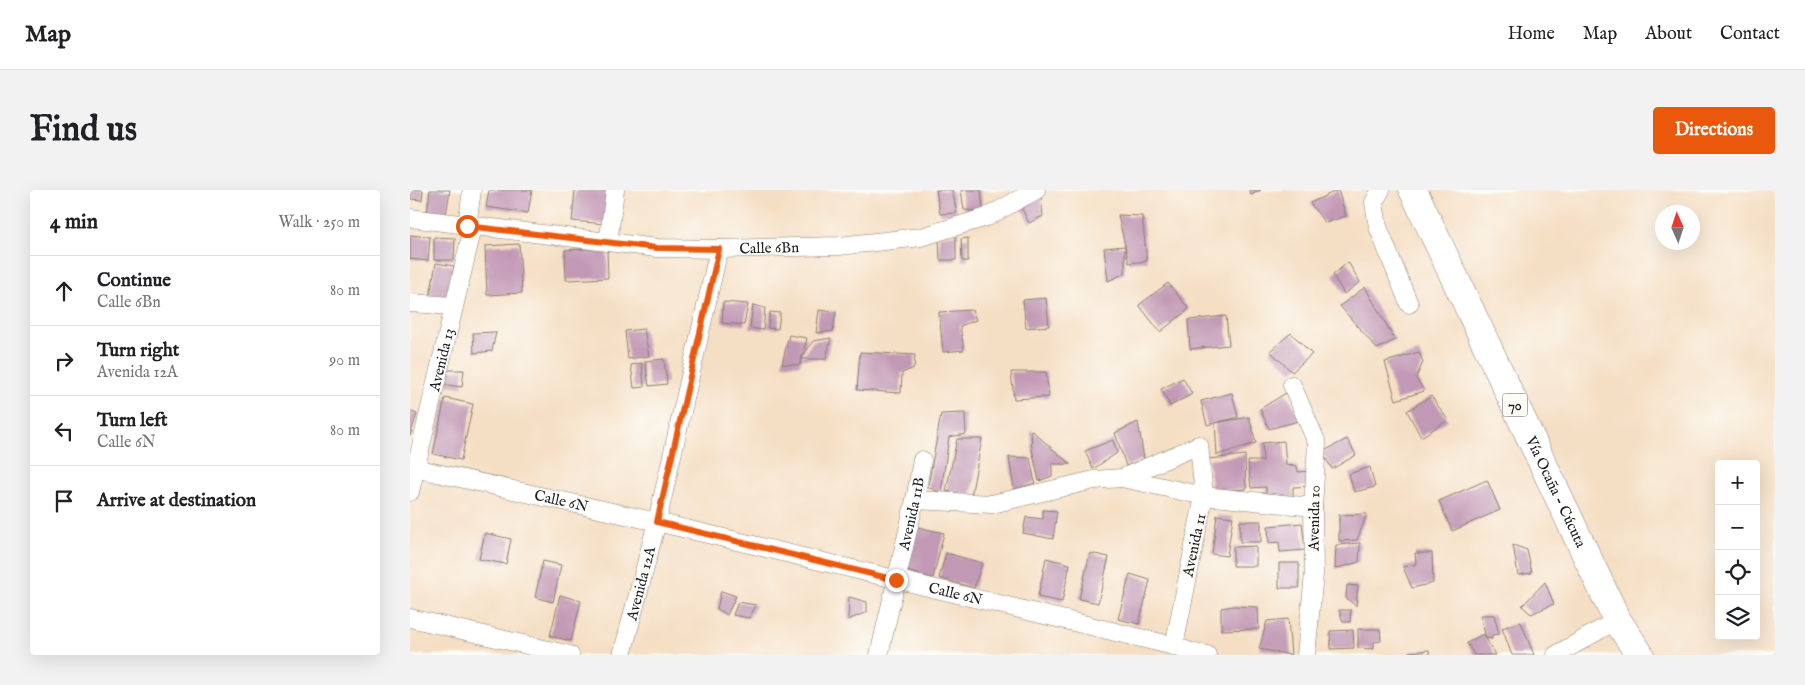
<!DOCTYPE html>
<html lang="en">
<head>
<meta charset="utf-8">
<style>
	:root { --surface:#fff; --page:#f2f2f2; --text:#202124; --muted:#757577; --line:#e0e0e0; --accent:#ea580c }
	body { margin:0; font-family:"IM FELL English",serif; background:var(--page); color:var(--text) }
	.controls { position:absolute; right:15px; bottom:15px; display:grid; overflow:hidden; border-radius:5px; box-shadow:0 5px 20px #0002 }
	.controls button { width:45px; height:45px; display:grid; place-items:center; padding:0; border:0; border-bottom:1px solid var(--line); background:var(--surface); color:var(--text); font:25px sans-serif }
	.compass { position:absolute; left:1245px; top:15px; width:45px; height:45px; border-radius:50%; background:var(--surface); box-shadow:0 5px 20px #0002; rotate:357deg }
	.stop { position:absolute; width:15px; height:15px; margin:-11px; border:4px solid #ea580c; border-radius:50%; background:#fff }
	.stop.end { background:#ea580c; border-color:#fff; box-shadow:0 1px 5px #0008 }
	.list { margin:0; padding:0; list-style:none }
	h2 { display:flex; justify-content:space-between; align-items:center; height:65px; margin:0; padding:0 20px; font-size:21px }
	h2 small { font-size:16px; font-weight:400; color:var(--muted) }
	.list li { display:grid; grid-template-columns:32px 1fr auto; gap:15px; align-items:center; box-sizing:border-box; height:70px; padding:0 20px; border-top:1px solid var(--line) }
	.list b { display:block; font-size:19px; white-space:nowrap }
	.list p { margin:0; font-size:16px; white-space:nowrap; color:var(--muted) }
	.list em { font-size:16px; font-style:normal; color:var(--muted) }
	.icon { flex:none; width:28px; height:28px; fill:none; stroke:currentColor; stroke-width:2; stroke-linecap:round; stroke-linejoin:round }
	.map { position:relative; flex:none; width:1365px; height:465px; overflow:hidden; border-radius:5px }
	header { display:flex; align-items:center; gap:30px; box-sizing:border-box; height:70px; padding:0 25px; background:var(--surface); border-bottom:1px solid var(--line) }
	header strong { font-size:24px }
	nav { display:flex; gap:28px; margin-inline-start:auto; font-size:18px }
	.intro { display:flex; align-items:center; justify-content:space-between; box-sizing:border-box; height:120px; padding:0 30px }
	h1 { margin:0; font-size:35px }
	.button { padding:12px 22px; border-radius:5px; background:var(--accent); color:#fff; font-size:18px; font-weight:700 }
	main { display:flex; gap:30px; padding:0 30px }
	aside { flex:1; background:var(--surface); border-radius:5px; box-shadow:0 5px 20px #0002 }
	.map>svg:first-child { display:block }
	.building { fill:#c299b5 }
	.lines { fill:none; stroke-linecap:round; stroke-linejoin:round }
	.minor-casing { stroke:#887e70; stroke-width:19 }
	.primary-casing { stroke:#887e70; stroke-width:29 }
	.minor { stroke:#fff; stroke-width:18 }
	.primary { stroke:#fff; stroke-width:28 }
	.route { stroke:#ea580c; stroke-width:6 }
	.labels { text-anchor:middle; stroke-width:4; stroke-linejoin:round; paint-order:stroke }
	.shield { fill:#fdfcf7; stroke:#605f5e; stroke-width:1 }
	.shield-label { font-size:14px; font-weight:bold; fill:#1c1c1c }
	.street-label { font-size:15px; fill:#1c1c1c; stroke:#fdfcf7 }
</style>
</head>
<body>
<header>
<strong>Map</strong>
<nav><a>Home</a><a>Map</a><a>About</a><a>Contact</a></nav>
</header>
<div class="intro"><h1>Find us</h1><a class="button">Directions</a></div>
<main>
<aside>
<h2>4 min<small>Walk · 250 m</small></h2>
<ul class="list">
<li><svg class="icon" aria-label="ahead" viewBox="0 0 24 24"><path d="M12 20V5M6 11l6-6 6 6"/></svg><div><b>Continue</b><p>Calle 6Bn</p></div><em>80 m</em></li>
<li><svg class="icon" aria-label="right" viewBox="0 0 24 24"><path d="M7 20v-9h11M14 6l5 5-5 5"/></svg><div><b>Turn right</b><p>Avenida 12A</p></div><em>90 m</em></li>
<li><svg class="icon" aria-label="left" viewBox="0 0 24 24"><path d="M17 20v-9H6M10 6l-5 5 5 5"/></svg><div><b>Turn left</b><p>Calle 6N</p></div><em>80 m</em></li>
<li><svg class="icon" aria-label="arrive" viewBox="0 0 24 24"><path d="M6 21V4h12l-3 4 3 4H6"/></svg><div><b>Arrive at destination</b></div></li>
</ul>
</aside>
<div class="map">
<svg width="1365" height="465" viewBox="0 0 1365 465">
	<rect width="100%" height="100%" fill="#fdfcf7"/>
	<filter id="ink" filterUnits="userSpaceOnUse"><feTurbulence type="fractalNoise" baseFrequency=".02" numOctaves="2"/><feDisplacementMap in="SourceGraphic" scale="10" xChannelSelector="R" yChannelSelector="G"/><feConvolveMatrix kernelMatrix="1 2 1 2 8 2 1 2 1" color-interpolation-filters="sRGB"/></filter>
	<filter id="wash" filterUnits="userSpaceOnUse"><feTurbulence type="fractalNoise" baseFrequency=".0096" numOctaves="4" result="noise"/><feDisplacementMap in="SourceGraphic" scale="20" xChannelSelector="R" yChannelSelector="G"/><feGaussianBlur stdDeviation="1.12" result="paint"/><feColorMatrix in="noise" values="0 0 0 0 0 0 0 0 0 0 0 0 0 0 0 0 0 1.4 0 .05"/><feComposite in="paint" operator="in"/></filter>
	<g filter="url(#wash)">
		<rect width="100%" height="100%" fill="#f5dfc4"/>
		<g id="blocks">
			<path class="building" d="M0,0H13L12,10L0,9Z
				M20,0H40L36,25L17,23Z
				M79,0H122L118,23L76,17Z
				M165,0H198L196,34L162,31Z
				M526,0H542L547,23L530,24Z
				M551,0H571L573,21L554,20Z
				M839,0H851L841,5Z
				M928,0L936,26L915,33L900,13Z
				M631,7L633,26L619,33L611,17Z
				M708,25L732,26L737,71L719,73Z
				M546,44V70H530L529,46Z
				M0,45L20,47L18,71L0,69Z
				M24,47L45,48L44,70H24Z
				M558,48V71H552L551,49Z
				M109,54L112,103L77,105L75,56Z
				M715,56V83L698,91L694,58Z
				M197,58L198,88L156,90L155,60Z
				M938,72L950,92L934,104L923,85Z
				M26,73L44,76L39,109L20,106Z
				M758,93L779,119L750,142L729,115Z
				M955,97L985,150L967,159L930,116Z
				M636,108L639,136L616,138L613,110Z
				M313,112L338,114L334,135L312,133Z
				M343,115L355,118L353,140L340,138Z
				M409,120L426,122L423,141L406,143Z
				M562,120L566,130L550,136L554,160L533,162L529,122Z
				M360,122L370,123L368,139L358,138Z
				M816,126L819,155L780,159L778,130Z
				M234,139L239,166L218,169L215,141Z
				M86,142L82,161L64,163L63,143Z
				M881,143L902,164L882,182L860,161Z
				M379,145L397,148L390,175L372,174Z
				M421,148L416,169H391L403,151Z
				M450,162L505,165L504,178L492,183L491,203L447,200Z
				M1009,162L1013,172L1006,188L1014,201L986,210L975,172Z
				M254,169L257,194L239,196L235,171Z
				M232,173L234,197L224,198L221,175Z
				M34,180H54L52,197L31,194Z
				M601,182H636L639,207L604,209Z
				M773,188L782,204L760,216L751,199Z
				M822,203L828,227L797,235L791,211Z
				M876,203L892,230L859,239L850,219Z
				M1021,206L1038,230L1011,247L997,221Z
				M35,208L63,214L51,270L23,264Z
				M0,221L7,224L0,246Z
				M555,223L556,244L539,247L531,303L518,297L531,224Z
				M839,227L846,253L807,265L805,233Z
				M728,232L734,269L716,276L705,243Z
				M621,240L660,274H642V286L629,291L622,259Z
				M547,249H572L561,306L536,301Z
				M937,249L946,265L922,279L912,262Z
				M703,250L707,263L683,279L675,261Z
				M874,251L876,275L887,276L888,282L902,281L903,296L883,297V308L856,305V297L841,298L838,271H853L852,253Z
				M835,265L836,299L802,301L798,269Z
				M599,267L620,268L625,293L604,299Z
				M960,277L965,297L944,302L939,284Z
				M1077,290L1090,320L1042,341L1029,311Z
				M633,320L647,321L643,349L613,343L616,327L633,329Z
				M957,324L947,350L929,351V325Z
				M807,325L823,327L817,366L802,364Z
				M830,331H851V352H830Z
				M892,333L895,360L870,362L869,352L859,353L858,336Z
				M507,337L534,343L523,388L497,381Z
				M75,343L101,349L96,374L69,369Z
				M950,353L949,372L925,379L926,355Z
				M1103,355L1117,360L1122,383L1108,385Z
				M846,356V376H823V357Z
				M536,363L572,373L564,398L529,388Z
				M680,363L699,367L688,413L669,409Z
				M1005,363H1022L1023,393L1002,398L993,377L1006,374Z
				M636,368L660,374L652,412L628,407Z
				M133,371L151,375L143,412L125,407Z
				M869,373H889V398H869Z
				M720,384L740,390L729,434L708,429Z
				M1135,392L1144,414L1121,424L1112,416Z
				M937,395L948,396L946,416L936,408Z
				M311,401L326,406L317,425L307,419Z
				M150,405L171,411L161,451L140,446Z
				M439,407L457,412V422L438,430Z
				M328,412L346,415L339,428L323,425Z
				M824,416L848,417L849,439L811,440V418Z
				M929,420H941L940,432H933Z
				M1070,425H1084L1089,444L1082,445V449L1076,448L1085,465H1064L1057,453L1073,444L1076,448Z
				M878,429L881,465L849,459L857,431Z
				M1111,432L1124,465H1102L1092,438Z
				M948,439H970L971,451L964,452V459L948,458Z
				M943,440L944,458L921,459L920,441Z
				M1019,460L1020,465H1000L999,462Z"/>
		</g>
	</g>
	<g filter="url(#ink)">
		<use href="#blocks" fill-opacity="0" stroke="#887e70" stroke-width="1"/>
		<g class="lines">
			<defs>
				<g id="minor">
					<path d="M971,0L964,12L968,37L999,114"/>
					<path id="s1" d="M0,28L247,58L309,59L429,56L511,47L577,27L626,0"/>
					<path d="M57,36L62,0"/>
					<path d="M198,52L205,0"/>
					<path d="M0,113L44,116"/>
					<path d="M882,195L907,253L903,317L904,384L896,465"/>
					<path id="s2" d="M0,277L247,332L764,456L784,463L797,465"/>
					<path d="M712,288L789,255L794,306L764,456"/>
					<path id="s3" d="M0,302L63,37"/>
					<path d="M505,310L582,314L684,290L712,288L794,306L903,317"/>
					<path d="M0,428L160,465"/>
					<path id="s4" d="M212,465L247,332L309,59"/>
					<path id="s5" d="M469,465L505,310L512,270"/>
					<path d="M1146,465L1207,430"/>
				</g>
				<g id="primary">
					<path id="s6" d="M1003,0L1207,430L1230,465"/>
				</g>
			</defs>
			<use href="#minor" class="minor-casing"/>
			<use href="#primary" class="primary-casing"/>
			<use href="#minor" class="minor"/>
			<use href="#primary" class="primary"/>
		</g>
	</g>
	<g class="lines" filter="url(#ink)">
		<path class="route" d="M57,36L247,58L309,59L247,332L486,390"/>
	</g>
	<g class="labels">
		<rect class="shield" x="1092.5" y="203.5" width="25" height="23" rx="4"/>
		<g class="shield-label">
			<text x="1105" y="220">70</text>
		</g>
		<g class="street-label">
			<text dy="5" stroke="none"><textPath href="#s1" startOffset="361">Calle 6Bn</textPath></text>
			<text dy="5" stroke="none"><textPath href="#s3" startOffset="136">Avenida 13</textPath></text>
			<text dy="5" stroke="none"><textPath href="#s6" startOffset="334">Vía Ocaña - Cúcuta</textPath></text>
			<text dy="5" stroke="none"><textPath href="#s2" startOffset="155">Calle 6N</textPath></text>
			<text dy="5" stroke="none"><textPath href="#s5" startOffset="145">Avenida 11B</textPath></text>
			<text transform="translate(904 328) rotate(-89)" y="5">Avenida 10</text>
			<text transform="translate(784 355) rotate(-78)" y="5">Avenida 11</text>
			<text dy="5" stroke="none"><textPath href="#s4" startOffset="74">Avenida 12A</textPath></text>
			<text dy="5" stroke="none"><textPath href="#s2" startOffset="560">Calle 6N</textPath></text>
		</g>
	</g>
</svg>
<div class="controls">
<button>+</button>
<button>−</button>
<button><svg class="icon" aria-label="locate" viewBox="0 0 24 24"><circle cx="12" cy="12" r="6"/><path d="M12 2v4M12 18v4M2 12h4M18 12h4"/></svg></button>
<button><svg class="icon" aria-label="layers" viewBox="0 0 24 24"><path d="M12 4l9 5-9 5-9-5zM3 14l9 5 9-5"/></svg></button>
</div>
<svg class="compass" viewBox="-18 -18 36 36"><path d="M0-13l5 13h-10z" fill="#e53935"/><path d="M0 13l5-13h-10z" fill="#757577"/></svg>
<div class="stop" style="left:57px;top:36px"></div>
<div class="stop end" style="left:486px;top:390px"></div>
</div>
</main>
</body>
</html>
